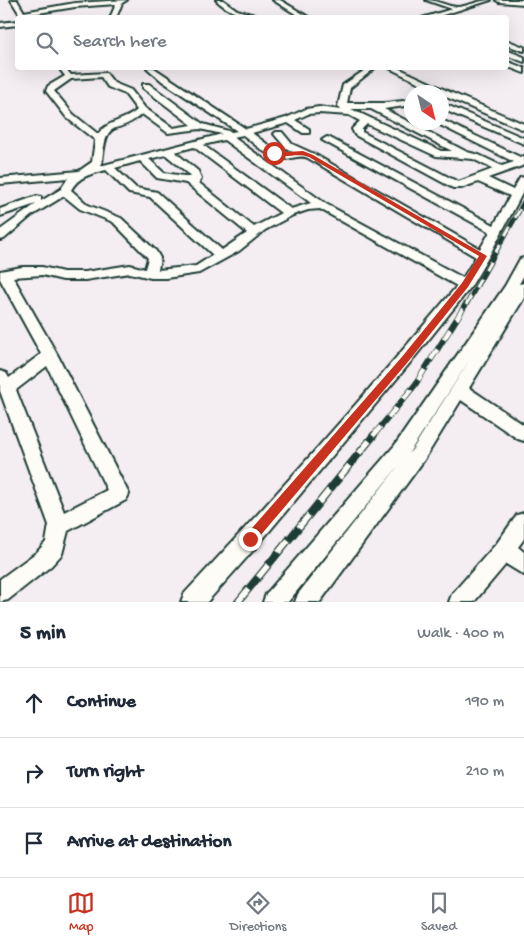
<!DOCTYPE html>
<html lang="en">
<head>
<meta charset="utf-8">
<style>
	:root { --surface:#fff; --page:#f2f2f3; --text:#1f2937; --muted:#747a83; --line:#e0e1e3; --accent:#c8321e }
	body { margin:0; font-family:"Gochi Hand",sans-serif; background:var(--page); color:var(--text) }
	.compass { position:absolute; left:404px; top:85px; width:45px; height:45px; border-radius:50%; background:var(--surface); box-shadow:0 5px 20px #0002; rotate:145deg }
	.stop { position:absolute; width:15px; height:15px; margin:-11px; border:4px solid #c8321e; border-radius:50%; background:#fff }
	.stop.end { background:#c8321e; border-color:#fff; box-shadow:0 1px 5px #0008 }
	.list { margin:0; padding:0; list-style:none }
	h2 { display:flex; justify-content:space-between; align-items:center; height:65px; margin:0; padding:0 20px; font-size:21px }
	h2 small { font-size:16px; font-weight:400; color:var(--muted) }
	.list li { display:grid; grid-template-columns:32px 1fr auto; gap:15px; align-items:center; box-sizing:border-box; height:70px; padding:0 20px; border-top:1px solid var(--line) }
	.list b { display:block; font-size:19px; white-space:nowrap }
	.list em { font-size:16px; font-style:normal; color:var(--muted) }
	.icon { flex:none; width:28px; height:28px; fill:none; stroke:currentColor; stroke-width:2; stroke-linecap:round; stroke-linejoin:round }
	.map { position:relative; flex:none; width:524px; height:602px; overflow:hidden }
	.search { position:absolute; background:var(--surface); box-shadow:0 5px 20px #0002; left:15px; right:15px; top:15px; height:55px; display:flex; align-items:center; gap:12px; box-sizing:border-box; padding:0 18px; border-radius:5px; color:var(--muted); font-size:19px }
	.sheet { height:275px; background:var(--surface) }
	nav { display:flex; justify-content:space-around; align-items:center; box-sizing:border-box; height:70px; border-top:1px solid var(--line); background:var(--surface); font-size:14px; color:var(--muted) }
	nav a { display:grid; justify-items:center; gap:2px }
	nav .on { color:var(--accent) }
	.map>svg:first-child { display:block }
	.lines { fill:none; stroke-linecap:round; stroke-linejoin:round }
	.minor-casing { stroke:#1f3d34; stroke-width:4 }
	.minor { fill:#fdfcf7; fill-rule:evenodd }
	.rail-far2-casing { stroke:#1f3d34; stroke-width:5 }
	.rail-far1-casing { stroke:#1f3d34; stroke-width:6 }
	.rail-casing { stroke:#1f3d34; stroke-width:8 }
	.rail-far2 { stroke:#fdfcf7; stroke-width:3; stroke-dasharray:10; stroke-linecap:butt }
	.rail-far1 { stroke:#fdfcf7; stroke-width:4.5; stroke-dasharray:12; stroke-linecap:butt }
	.rail { stroke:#fdfcf7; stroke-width:5.5; stroke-dasharray:16; stroke-linecap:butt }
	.route { fill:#c8321e }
</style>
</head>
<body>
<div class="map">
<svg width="524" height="602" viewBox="0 0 524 602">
	<rect width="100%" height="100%" fill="#f4edf2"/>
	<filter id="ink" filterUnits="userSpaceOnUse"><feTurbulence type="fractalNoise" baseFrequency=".02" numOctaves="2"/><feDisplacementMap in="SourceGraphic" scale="10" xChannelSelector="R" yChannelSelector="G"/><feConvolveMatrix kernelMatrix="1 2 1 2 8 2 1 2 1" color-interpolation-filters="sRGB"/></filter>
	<g filter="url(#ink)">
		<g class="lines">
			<defs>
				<path id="minor" d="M11,0H17L24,12L75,3L127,0L122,3L116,18H110L116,4L75,7L26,15L28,18H22Z
					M216,0H223L237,10L265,18C246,18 230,13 216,0Z
					M273,0H280L310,18H302Z
					M426,0C437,0 448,7 458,7C469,6 479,0 491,0L433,18H422L452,9Z
					M496,0H524V4L499,2Z
					M18,21V25L0,27V23Z
					M506,40L524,47V51L506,45Z
					M506,50L524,57V62L506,55Z
					M506,61L524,68V73L506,66Z
					M59,68H65L71,75L106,73L114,83L131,90L145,108L173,128L192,125L143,88V84H149L203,124L232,132L237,131L162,81L147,68H154L246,129L286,118L306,109L319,107L341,110L338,106L343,85L368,68H375L350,88L347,103H385L412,100V105L384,109L467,152L479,155L502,166L514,162L434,122H442V120L520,157L524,156V164L522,166L488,178L513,190L520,178L524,177V190L489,256L470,288L409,364L257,546L207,602H181L184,594C278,494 369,391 457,286L320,209L308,210L293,215L265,230L239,251L199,273L166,278H151L130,273L85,280H63L42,275L13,277L58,356L129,494L126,500L68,531L62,554L51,566L8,600L0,602V579L37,552L46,542L49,525L0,391V371L6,373L9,378L41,354L0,279V271L22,267H42L63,272H85L130,265L145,269L148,258L113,222L80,209L64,196L31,216L4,239L0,240V230L36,204L0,216V209L37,196L41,197V201L61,189L68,178L0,184V178L79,171L92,162L95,140L67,118L46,91L48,86L65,76ZM101,77L108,87L125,94L137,110C126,121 108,120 98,134L73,114L54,91L71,79ZM351,109H371L452,151H441ZM319,113L349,115L360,121L352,129L355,135L453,188H461L478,182L510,196L494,225L330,138L327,137L322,140L490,232L480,249L314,154L292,144L282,132H276L274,134L286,148L293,152C276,154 265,142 252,133L288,123L303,133H309V129L295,120L308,114ZM142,114L168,133L200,129L222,134L100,166L102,163C107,114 114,138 142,114ZM367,124L436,156L473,159L493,169L458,182L362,132V129ZM243,135C254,143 269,159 284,159C292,159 300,154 308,158L476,257L463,278L326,204L233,137ZM224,140L311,203L291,209L203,145ZM194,147L281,213L254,227L199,183L201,178L198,171L175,152ZM166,155L189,174L191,177L164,173L149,159ZM140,161L157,178L186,183L247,233L222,250L157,192L136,188L115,168ZM106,170L129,193L150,197L213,255L196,266L158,270L160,258L156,251L121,218L88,205L71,190C79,176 91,174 106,170ZM47,366L107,490L64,512L16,390Z
					M389,68H398L452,93L524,124V130L446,97L442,92H438Z
					M442,103L524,138V144L442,109Z
					M524,258V275L519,284L524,283V298L469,388L524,425V441L518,439L461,400L424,460L320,602H295L298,594L400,464L288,602H263L266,594L395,445L505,286L520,259ZM471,358L412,450L409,453Z
					M524,513V539L518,547L524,552V575L506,564L474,602H449L452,594L497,543L517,515Z"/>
			</defs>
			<use href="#minor" class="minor-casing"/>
			<use href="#minor" class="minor"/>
			<defs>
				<path id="rail-far2" d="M466,305L524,202"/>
				<path id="rail-far1" d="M373,436L415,385L466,304"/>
				<path id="rail" d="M238,602L374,435"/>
			</defs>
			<use href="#rail-far2" class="rail-far2-casing"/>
			<use href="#rail-far1" class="rail-far1-casing"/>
			<use href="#rail" class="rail-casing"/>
			<use href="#rail-far2" class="rail-far2"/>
			<use href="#rail-far1" class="rail-far1"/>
			<use href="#rail" class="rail"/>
		</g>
	</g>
	<path class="route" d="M303,151L313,155L487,256L468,287L407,363L254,543L250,545L246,543L244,539L246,535L401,358L462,283L479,256L309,157C296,152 284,160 271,153Z"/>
</svg>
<svg class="compass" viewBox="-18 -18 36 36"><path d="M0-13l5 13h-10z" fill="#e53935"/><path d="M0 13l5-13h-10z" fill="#747a83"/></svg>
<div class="stop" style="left:274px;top:153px"></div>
<div class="stop end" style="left:250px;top:539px"></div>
<div class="search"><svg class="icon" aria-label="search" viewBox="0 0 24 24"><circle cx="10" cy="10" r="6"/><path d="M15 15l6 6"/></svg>Search here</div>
</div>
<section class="sheet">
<h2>5 min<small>Walk · 400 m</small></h2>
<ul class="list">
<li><svg class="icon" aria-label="ahead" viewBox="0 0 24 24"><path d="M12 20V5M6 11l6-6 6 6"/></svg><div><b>Continue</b></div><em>190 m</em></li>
<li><svg class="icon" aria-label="right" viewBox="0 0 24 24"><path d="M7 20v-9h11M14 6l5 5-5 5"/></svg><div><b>Turn right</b></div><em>210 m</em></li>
<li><svg class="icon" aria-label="arrive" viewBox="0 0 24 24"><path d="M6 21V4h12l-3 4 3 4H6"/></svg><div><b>Arrive at destination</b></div></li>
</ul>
</section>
<nav>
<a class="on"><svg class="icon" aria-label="map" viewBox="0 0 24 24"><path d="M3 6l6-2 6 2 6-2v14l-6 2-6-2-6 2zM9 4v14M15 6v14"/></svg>Map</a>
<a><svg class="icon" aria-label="directions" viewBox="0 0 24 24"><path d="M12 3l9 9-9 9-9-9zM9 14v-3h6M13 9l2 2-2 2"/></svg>Directions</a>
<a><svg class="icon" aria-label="saved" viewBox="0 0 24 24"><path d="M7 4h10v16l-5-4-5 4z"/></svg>Saved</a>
</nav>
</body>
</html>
